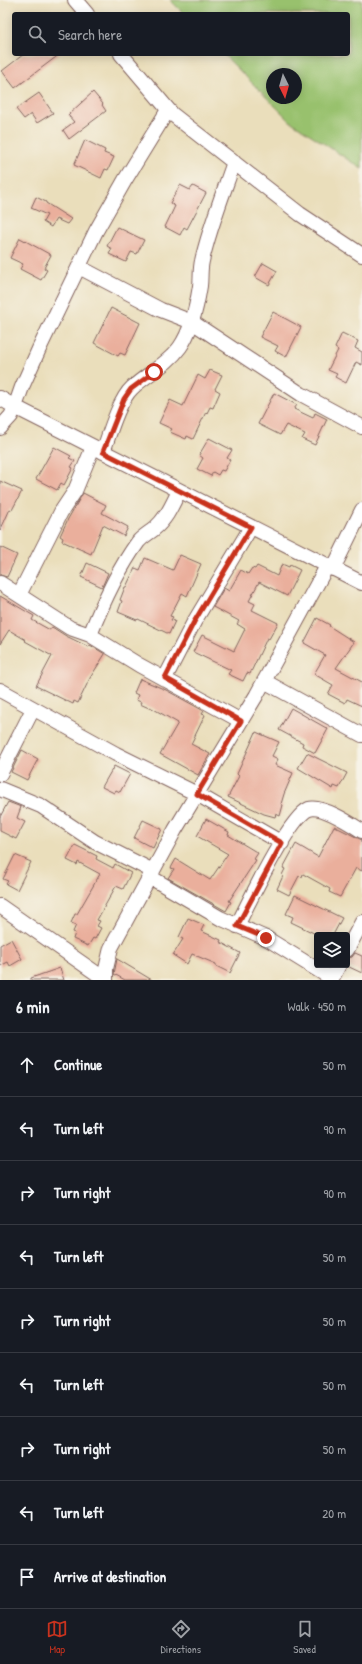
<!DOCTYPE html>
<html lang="en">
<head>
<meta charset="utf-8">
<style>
	:root { --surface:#171b24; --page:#242831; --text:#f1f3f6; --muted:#9ea1a6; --line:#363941; --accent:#c8321e }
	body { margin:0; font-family:"Patrick Hand",sans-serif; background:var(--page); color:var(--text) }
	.controls { position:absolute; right:12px; bottom:12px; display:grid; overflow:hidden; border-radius:4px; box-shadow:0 2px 10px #0003 }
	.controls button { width:36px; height:36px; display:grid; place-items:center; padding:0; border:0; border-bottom:1px solid var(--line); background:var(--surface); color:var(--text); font:20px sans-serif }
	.compass { position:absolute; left:266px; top:68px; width:36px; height:36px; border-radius:50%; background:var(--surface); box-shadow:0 2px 10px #0003; rotate:175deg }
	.stop { position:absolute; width:12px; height:12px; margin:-9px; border:3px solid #c8321e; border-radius:50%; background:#fff }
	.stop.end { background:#c8321e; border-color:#fff; box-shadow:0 1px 4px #0008 }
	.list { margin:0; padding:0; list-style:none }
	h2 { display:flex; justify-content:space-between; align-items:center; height:52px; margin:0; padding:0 16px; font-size:17px }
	h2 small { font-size:13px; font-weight:400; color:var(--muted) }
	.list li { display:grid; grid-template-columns:26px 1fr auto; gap:12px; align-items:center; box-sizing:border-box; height:64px; padding:0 16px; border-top:1px solid var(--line) }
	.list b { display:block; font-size:15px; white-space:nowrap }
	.list em { font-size:13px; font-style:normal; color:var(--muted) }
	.icon { flex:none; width:22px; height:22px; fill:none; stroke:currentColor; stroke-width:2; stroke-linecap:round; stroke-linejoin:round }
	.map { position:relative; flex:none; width:362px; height:980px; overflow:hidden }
	.search { position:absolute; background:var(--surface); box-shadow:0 2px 10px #0003; left:12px; right:12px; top:12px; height:44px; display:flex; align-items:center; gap:10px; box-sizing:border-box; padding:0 14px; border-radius:4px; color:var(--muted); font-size:15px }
	.sheet { height:628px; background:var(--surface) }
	nav { display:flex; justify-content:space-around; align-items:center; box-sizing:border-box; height:56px; border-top:1px solid var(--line); background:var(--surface); font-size:11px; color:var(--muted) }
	nav a { display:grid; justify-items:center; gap:2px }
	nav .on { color:var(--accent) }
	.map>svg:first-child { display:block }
	.green { fill:#98c16d; stroke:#71704c; fill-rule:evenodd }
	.building { fill:#eaaf9c }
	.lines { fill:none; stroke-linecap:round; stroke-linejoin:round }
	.street-casing { stroke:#82625d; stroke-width:16 }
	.street { stroke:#fff; stroke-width:14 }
	.route { stroke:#c8321e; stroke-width:5 }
</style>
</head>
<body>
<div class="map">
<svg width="362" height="980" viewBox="0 0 362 980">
	<rect width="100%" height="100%" fill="#f7f3e8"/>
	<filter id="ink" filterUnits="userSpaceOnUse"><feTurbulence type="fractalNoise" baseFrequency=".025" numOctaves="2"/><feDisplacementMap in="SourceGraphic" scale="8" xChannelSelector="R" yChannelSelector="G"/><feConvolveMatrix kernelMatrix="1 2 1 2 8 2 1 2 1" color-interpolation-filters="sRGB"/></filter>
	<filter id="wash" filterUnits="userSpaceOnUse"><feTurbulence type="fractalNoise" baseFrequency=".012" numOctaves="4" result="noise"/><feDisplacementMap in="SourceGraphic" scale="16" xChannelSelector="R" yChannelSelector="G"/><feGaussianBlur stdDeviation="0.9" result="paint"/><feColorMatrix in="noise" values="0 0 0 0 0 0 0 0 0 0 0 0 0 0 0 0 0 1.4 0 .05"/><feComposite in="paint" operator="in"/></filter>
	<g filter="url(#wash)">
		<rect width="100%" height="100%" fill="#eadebb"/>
		<path class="green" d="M170,0H362V169L290,121L223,54H348V14H184ZM272,74H296V98H272Z"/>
		<g id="blocks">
			<path class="building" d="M24,54H60L15,88L2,71Z
				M93,92L103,104L102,105L106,111L69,139L63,130L74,122L68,115Z
				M39,93L53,113L37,123L31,114L24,119L16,109Z
				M85,140L105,150L104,153L114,157L108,170L105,169L101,178L74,165Z
				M180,185L190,190L193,186L206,193L187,229L184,227L180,235L165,227L175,206L170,203Z
				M36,197L46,202V203L71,219L67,224L56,219L51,227L43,222L47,215L31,208Z
				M117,227L144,240L137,254L131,252L126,262L109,254L112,249L107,246Z
				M20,238L51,255L44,268L47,270L41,280L20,269L23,264L10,258Z
				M263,263L277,271L269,285L255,277Z
				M111,308L140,323L125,355L120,353L118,356L94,343Z
				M273,312L301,327L286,357L275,351L278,346L260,337Z
				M342,333L358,341L355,348L362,352V365L356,362L346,383L335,377L337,374L328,370L338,350L335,348Z
				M210,370L222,375L215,389L220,392L213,408L210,407L207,413L206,412L193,439L187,436L186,439L170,432L172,429L159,423L170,400L183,406L198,375L205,379Z
				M274,393L297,405L294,409L313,418L315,413L327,419L315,445L302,439L305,434L286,425L280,435L258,424Z
				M209,438L232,450L227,458L230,460L224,471L221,470L218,475L213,472L211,476L197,469L203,458L199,455Z
				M54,447L71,456L69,458L75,461L71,467L73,468L64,485L61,483L57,490L36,479Z
				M0,481L22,491L12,510L10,509L0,531Z
				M83,493L106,505L102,513L128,527L124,536L103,525L91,554L62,541L63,538L60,536L68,519Z
				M0,547L17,555L7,577L0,575Z
				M180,555L201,564L187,596L182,593L170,616L173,617L171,620L175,621L169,634L138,619L137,620L118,612L122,601L120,600L125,587H126L135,568L140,570L145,558L173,570Z
				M87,563L108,573L102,587L81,577Z
				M282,564L289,567L290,565L300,570L287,596L259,582L249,601L255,604L252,610L278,623L269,639L267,638L250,674L247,673L243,681L228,674L231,670L193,652L202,635L234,651L245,629L237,624L239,621L213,607L224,588L229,591L241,570L248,574L252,568L255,569L257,566L277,576Z
				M0,596L34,616L32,620L50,630L52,627L66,636L89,647L90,645L105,654L90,678L78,703L74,701L73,704L36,686L52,656L25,641L26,640L9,630L0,644Z
				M317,618L330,625L329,626L354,642L336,668L362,682V706L347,699L345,703L328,694L333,685L314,674L325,655L304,643Z
				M140,679L166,690L204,711L202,714L205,715L191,744L210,754L198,775L160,754L178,723L150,707L149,708L140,704L141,702L136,700L138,695L134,693Z
				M291,708L328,729L315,753L302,746L303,743L279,730Z
				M256,732L279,742L272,756L278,759L275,765L293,773L284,794L281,804L283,805L280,816L276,814L275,817L264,814L228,797L239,776L237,774Z
				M22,750L38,759L27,780L11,772Z
				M307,753L347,773L339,788L334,786L333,789L298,768Z
				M114,766L130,774L120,792L116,790L114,793L102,787Z
				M8,802L21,807L17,818L25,822L16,839L0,831V817Z
				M206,819L229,832L228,835L258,853L254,859L256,860L229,901L231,902L226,911L168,878L174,869L171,868L176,859L210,880L227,855L228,854L197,836Z
				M143,820L162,829L153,848L134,838Z
				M334,826L362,840V871L356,868L340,897L329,892L330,889L303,874L302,877L299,876L289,895L277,889L283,876L282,875L285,869L283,868L296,844L318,857Z
				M75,845L97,856L96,859L113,868L115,864L131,873L123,889L116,886L97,920L100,921L97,926L101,928L95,939L93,938L88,946L73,939L75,933L73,932L76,925L71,923L75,914H77L100,874L78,862L77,865L67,860Z
				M15,855L31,862L17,890L6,884L8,881L3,879Z
				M295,895L342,918L333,935H318L291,922L293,917L286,914Z
				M188,918L204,925L201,931L221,940L220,942L240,953L230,973L216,966V964L192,954L187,964L173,955L183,939L179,937Z
				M11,939L22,959L10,966L8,962L0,966V945Z
				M355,953L362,956V973L347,966V958L352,957Z
				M117,959L152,980H125L114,974Z
				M60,968L64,980H31V978Z"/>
		</g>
	</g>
	<g filter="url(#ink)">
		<use href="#blocks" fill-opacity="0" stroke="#82625d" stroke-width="1"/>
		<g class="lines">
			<defs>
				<path id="street" d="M75,0L87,14
					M121,54L172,114L300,214L362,255
					M79,267L161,310L192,322L301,394L362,427
					M0,398L15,407L362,583
					M0,428L11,416L15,407L22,387L39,349L96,231L125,180L168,110
					M103,452C109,435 119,400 132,388C147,374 168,364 180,347C192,330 197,305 200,286C201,278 200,269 202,261C209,229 223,194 234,162
					M333,569L362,510
					M0,583L70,628L90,635L139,665L241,721
					M19,595L61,512L75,491L93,447
					M90,635C103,602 117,571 138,542C142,537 149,533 154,529C167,518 172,505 179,491
					M165,678L194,622L251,527
					M264,681L362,735
					M0,690L116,754L197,794L282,843
					M0,774L33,709
					M0,789L41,806L95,842L153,871
					M150,877L220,918L266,938L326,975L331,980
					M0,906L106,980
					M237,926C248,904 289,817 309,809C322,805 351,824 362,831
					M347,950L362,922
					M106,980V969L111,948L175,830L256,696L327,566
					M331,980L339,965"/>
			</defs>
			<use href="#street" class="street-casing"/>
			<use href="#street" class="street"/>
		</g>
	</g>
	<g class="lines" filter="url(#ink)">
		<path class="route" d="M154,372L131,389L124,399L103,452L251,527L194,622L165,678L241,721L197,794L282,843L237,926L266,938"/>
	</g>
</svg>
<div class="controls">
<button><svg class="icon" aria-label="layers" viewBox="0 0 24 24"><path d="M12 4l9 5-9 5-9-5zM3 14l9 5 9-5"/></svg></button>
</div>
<svg class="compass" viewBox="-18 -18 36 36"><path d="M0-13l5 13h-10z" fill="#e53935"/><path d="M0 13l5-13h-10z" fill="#9ea1a6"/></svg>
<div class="stop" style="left:154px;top:372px"></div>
<div class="stop end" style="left:266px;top:938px"></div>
<div class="search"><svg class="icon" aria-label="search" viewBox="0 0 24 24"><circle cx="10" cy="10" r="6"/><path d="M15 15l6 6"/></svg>Search here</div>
</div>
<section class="sheet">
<h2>6 min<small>Walk · 450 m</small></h2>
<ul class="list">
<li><svg class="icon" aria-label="ahead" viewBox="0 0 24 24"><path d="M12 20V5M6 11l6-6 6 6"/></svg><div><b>Continue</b></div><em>50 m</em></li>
<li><svg class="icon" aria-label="left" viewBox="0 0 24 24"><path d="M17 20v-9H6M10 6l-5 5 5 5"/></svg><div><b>Turn left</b></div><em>90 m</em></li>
<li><svg class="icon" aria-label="right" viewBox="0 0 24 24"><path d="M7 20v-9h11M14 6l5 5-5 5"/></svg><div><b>Turn right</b></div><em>90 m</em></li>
<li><svg class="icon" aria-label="left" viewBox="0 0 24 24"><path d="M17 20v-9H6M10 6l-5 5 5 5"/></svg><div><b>Turn left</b></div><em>50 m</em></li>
<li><svg class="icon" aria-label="right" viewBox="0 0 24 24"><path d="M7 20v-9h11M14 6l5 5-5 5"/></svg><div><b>Turn right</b></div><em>50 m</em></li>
<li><svg class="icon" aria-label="left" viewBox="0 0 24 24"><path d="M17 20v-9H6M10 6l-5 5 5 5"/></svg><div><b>Turn left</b></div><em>50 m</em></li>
<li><svg class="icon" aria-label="right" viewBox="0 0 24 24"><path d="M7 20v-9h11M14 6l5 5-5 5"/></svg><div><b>Turn right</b></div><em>50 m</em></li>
<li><svg class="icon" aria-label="left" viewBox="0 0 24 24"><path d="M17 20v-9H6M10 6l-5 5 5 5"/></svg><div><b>Turn left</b></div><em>20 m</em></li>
<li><svg class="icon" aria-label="arrive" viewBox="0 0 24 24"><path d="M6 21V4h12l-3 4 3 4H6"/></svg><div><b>Arrive at destination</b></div></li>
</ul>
</section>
<nav>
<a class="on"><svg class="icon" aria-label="map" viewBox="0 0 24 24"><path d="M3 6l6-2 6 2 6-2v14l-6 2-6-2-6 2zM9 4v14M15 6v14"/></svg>Map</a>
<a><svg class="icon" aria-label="directions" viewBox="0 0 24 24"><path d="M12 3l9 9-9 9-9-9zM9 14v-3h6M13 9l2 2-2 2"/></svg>Directions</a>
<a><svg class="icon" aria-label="saved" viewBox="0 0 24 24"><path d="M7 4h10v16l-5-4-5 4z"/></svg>Saved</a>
</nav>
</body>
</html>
